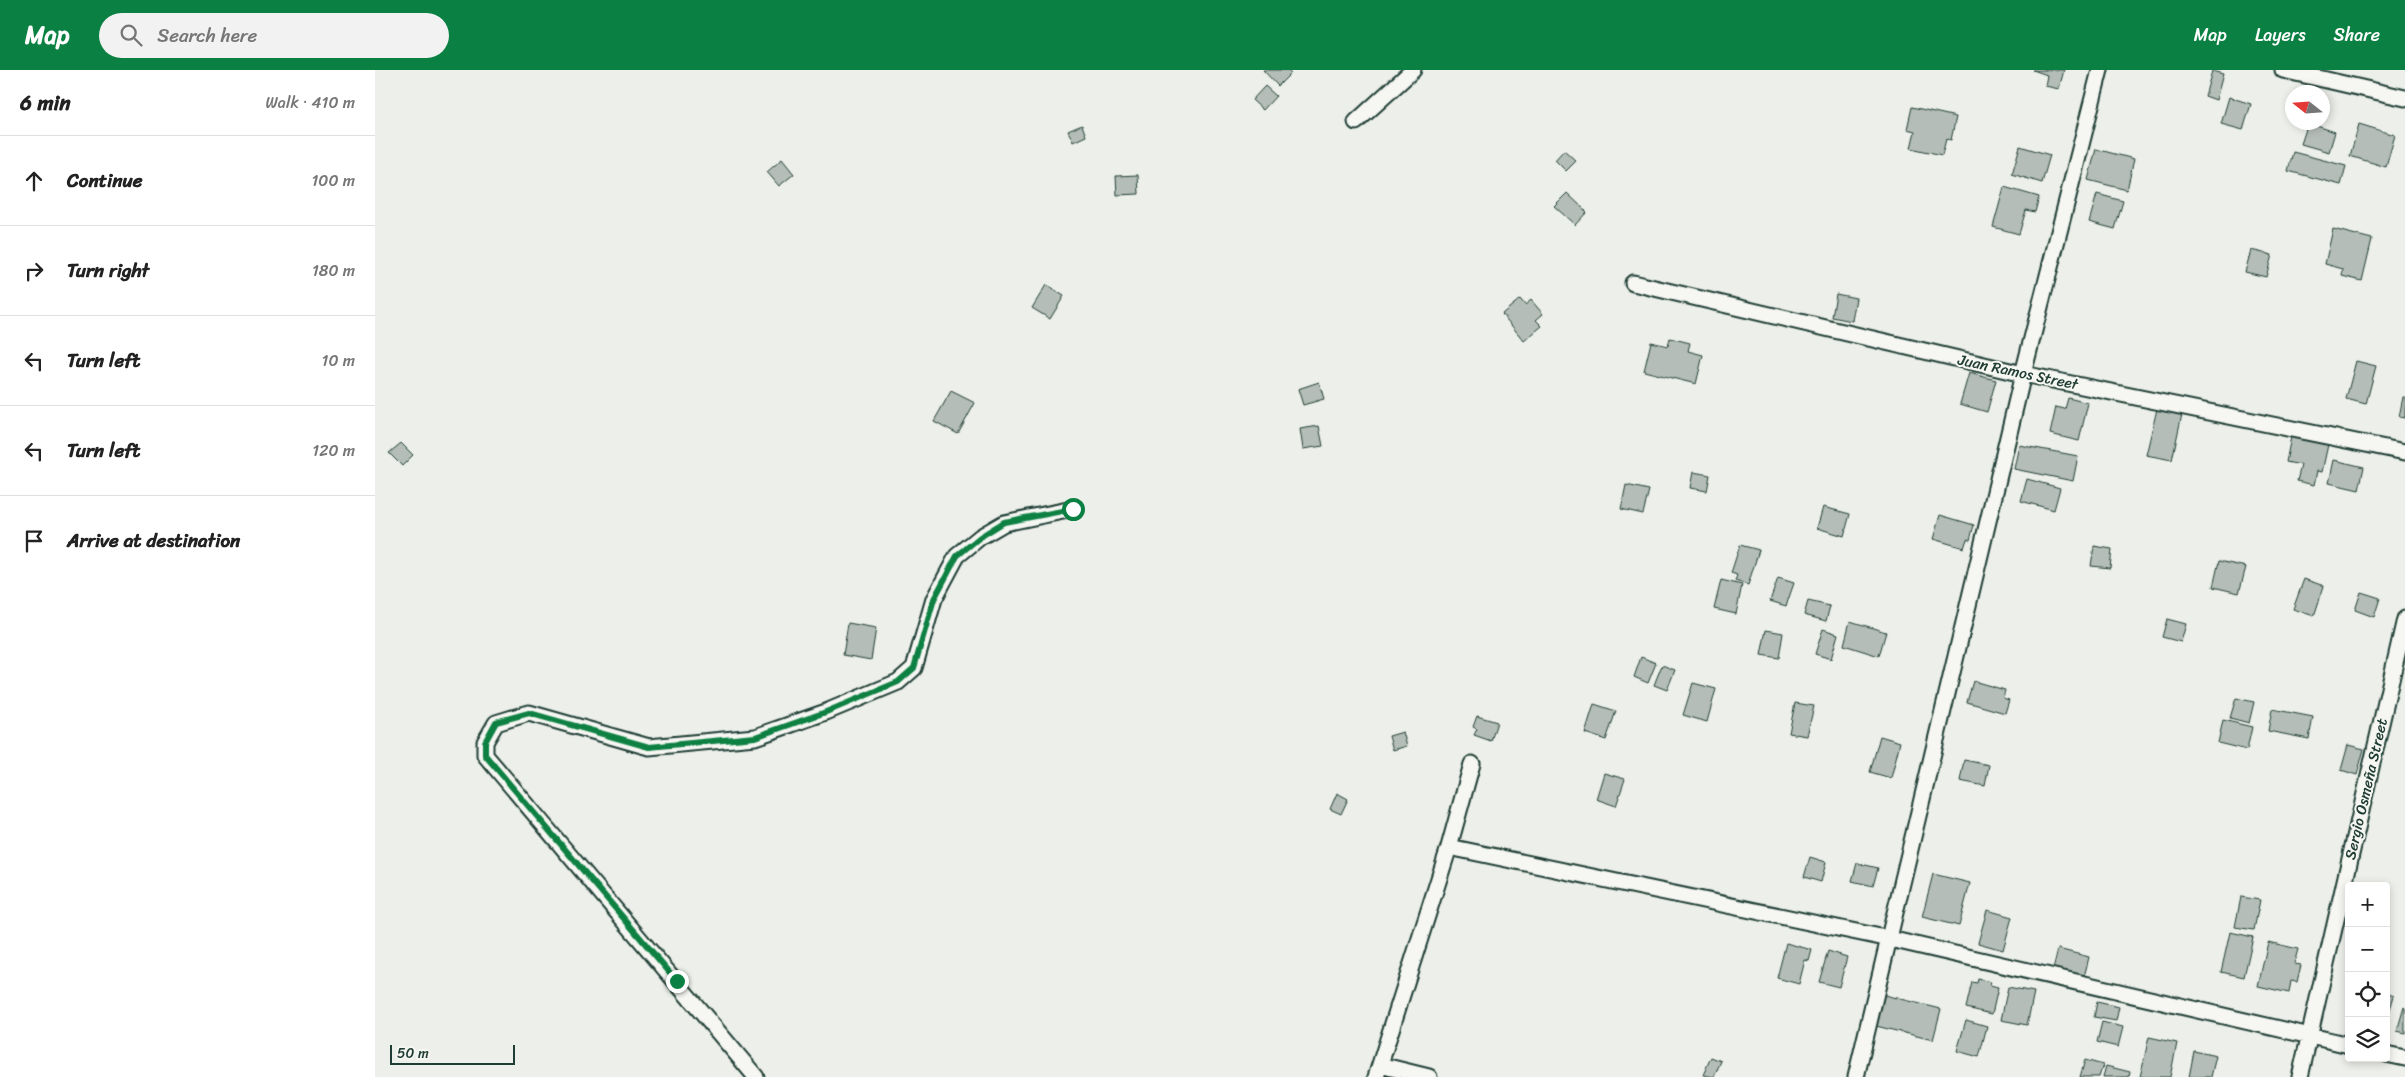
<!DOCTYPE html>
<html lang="en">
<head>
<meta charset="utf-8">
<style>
	:root { --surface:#fff; --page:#f2f2f2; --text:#222; --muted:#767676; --line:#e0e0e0; --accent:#0b8043 }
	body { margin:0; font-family:Sriracha,sans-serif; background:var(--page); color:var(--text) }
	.controls { position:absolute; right:15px; bottom:15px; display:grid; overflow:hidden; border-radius:5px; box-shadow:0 2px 8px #0003 }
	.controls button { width:45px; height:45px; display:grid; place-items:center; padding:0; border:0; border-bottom:1px solid var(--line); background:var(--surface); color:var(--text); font:25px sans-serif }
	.compass { position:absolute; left:1910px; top:15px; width:45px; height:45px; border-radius:50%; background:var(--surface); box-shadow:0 2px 8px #0003; rotate:287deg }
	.scale { position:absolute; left:15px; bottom:12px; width:125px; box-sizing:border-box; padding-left:5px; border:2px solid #1f3d34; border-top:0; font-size:14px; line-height:18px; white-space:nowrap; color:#1f3d34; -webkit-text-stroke:4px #f6f6f2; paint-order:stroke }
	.stop { position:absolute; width:15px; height:15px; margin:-11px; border:4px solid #0b8043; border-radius:50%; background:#fff }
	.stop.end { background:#0b8043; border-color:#fff; box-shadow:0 1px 5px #0008 }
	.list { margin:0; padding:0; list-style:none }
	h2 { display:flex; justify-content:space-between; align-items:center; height:65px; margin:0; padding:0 20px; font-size:21px }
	h2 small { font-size:16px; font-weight:400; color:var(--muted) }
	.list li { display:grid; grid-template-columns:32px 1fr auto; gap:15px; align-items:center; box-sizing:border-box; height:90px; padding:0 20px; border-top:1px solid var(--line) }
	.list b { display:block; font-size:19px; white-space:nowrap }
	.list em { font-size:16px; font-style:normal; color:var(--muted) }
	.icon { flex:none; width:28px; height:28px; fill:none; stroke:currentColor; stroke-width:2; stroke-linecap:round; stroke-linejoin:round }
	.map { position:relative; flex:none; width:2030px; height:1007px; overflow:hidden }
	header { display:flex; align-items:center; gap:30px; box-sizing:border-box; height:70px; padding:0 25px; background:var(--accent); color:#fff }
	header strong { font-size:24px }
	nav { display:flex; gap:28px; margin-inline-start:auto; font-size:18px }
	.search { width:350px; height:45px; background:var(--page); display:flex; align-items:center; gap:12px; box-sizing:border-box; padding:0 18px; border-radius:28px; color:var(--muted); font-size:19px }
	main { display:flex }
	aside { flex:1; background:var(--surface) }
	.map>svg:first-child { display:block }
	.building { fill:#b4bdb8; stroke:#1f3d34 }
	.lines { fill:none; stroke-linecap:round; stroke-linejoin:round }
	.street-casing { stroke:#1f3d34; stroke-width:19 }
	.street { stroke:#f6f6f2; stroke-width:15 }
	.route { stroke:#0b8043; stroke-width:6 }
	.labels { text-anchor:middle; stroke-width:4; stroke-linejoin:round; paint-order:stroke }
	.street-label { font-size:15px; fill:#1f3d34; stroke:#f6f6f2 }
</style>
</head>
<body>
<header>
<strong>Map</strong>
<div class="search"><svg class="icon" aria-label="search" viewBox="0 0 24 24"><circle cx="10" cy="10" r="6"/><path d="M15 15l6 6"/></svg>Search here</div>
<nav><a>Map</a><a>Layers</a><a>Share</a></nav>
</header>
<main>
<aside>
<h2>6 min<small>Walk · 410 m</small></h2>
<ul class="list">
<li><svg class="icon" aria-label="ahead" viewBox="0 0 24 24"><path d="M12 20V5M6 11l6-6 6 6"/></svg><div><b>Continue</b></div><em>100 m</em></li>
<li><svg class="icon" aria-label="right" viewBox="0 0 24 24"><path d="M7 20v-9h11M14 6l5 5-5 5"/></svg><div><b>Turn right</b></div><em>180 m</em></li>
<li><svg class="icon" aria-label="left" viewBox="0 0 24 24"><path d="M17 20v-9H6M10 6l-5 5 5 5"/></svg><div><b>Turn left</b></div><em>10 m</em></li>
<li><svg class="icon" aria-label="left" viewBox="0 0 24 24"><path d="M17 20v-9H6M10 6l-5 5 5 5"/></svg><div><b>Turn left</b></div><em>120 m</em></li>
<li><svg class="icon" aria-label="arrive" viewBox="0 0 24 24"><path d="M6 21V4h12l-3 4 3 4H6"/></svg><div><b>Arrive at destination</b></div></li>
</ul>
</aside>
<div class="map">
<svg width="2030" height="1007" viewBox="0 0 2030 1007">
	<rect width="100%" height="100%" fill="#edefea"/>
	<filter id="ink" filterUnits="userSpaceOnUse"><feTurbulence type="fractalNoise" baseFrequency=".02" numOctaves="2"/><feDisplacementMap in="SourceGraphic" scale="10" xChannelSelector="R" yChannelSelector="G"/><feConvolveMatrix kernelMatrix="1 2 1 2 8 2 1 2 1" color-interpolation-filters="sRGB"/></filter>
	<g filter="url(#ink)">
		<path class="building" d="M888,0H913L916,3L903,16Z
			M1658,0H1689L1684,19L1670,16L1672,5Z
			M1837,1L1848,4L1841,30L1830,26Z
			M890,16L901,26L888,40L877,30Z
			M1854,27L1876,34L1868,60L1846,54Z
			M1537,37L1581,47L1576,70L1571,69L1567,85L1536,78L1540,61L1532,59Z
			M1933,53L1960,62L1954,82L1926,74Z
			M1984,54L2020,65L2011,97L1975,86Z
			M707,55L711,66L698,72L693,61Z
			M1645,76L1675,85L1667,113L1637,104Z
			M1721,79L1759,89L1752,120L1713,110Z
			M1189,80L1201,91L1191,101L1180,90Z
			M1918,82L1971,96L1966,115L1913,101Z
			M407,89L419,104L404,116L392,102Z
			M763,105L764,124L742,125L741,106Z
			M1629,117L1664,127L1660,142L1651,140L1644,164L1618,157Z
			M1192,123L1212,142L1200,155L1179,136Z
			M1722,124L1748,131L1740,159L1714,152Z
			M1958,159L1997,169L1987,211L1967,206L1968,199L1950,194Z
			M1876,180L1897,185L1891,207L1870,202Z
			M671,215L689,226L675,249L657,238Z
			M1461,224L1481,228L1477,251L1457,247Z
			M1145,229L1150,235L1156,230L1168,244L1161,250L1167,256L1149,271L1127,244Z
			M1295,268L1315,273L1313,281L1328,285L1321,314L1269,301L1276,272L1293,276Z
			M1981,291L2001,296L1991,334L1971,329Z
			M1594,303L1621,310L1612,342L1585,334Z
			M944,312L949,329L928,335L923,319Z
			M576,321L600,333L583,364L559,351Z
			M2028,327H2030V348L2024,347Z
			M1693,328L1713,333L1704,371L1675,364L1681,337L1690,339Z
			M1782,339L1807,344L1797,390L1771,385Z
			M944,356L948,376L928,379L925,359Z
			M1917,362L1954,370L1947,402L1942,401L1939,415L1922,411L1926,395L1911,392Z
			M26,373L38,385L27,396L14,383Z
			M1644,375L1703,386L1698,411L1639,399Z
			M1959,390L1989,397L1984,420L1954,413Z
			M1318,402L1335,405L1332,421L1315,418Z
			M1652,409L1685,418L1679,440L1646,431Z
			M1251,415L1274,420L1268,444L1246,439Z
			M1448,437L1475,444L1469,466L1442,458Z
			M1565,445L1599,455L1595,470L1592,469L1589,478L1558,469Z
			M1365,475L1384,480L1373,515L1360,511L1362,505L1356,503Z
			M1719,476L1737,479L1735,498L1716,496Z
			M1844,491L1871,497L1864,523L1838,517Z
			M1403,508L1419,513L1411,536L1395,531Z
			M1929,509L1949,516L1939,546L1918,539Z
			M1346,510L1367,515L1361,544L1339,539Z
			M1986,522L2005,528L1999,547L1980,540Z
			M1433,531L1455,536L1451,551L1429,545Z
			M1792,549L1811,554L1806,572L1787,567Z
			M1475,551L1511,562L1504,586L1469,575Z
			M473,553L501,558L496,590L468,585Z
			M1448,559L1463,564L1456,589L1440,584Z
			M1391,560L1408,563L1404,588L1386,585Z
			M1266,587L1281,593L1273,613L1259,607Z
			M1287,595L1300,600L1292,620L1279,615Z
			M1598,611L1630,620L1628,628L1634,630L1630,643L1592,632Z
			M1318,613L1341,619L1332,652L1308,645Z
			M1861,628L1879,632L1874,653L1855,648Z
			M1420,633L1439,636L1432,666L1414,663Z
			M1219,634L1241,641L1231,670L1210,663Z
			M1897,639L1938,647L1934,669L1893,661Z
			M1102,646L1122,652L1116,671L1099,665L1102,659L1098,657Z
			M1848,650L1877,657L1872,680L1843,673Z
			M1028,662L1032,676L1018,680L1014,666Z
			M1505,666L1525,672L1516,708L1495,702Z
			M1973,675L1989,679L1982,705L1966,700Z
			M1589,690L1614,695L1610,716L1585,711Z
			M1229,703L1250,709L1241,736L1221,729Z
			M962,723L973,729L966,744L955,739Z
			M1435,787L1451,792L1446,812L1429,807Z
			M1482,793L1503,798L1498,816L1477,811Z
			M1558,804L1595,813L1584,856L1547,847Z
			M1866,827L1885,830L1879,860L1860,857Z
			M1612,840L1637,847L1628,880L1603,873Z
			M1855,862L1878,867L1869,907L1846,902Z
			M1893,872L1923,879L1919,894L1926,895L1922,912L1916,911L1914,923L1883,916Z
			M1411,873L1437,880L1434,891L1430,890L1424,914L1402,908Z
			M1683,879L1714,887L1709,907L1678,899Z
			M1453,881L1472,887L1464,917L1444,912Z
			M1603,909L1616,912L1615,916L1623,918L1617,944L1591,938L1597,912L1602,913Z
			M1633,917L1659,922L1652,955L1626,950Z
			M2011,923L2019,926L2011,952Z
			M1509,925L1566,939L1558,970L1501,956Z
			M1722,932L1744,937L1741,951L1719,947Z
			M2029,937L2030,938V963L2022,961Z
			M1591,950L1612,956L1604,987L1582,981Z
			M1727,952L1748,957L1743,977L1722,972Z
			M1774,967L1802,973L1795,1007H1765Z
			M1819,981L1841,986L1836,1007H1814Z
			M1336,987L1346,991L1339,1007L1328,1005Z
			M1710,990L1728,995L1724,1007H1705Z
			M1731,996L1755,1002L1754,1007H1728Z"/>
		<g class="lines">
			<defs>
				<path id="street" d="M1908,0L2030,28
					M981,52L1038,0
					M1258,213L1648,304L2030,382
					M1074,777L1097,694
					M2011,984L2030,988
					M1005,995L1054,1007
					M381,1007L110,685V672L121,653L154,643L274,677L380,667L451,642L523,612L539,598L559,529L582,486L605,467L629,453L698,439
					M1001,1007L1074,777L1515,869L1974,975
					M1481,1007L1648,304L1725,0
					M1925,1007L2030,549"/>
			</defs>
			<use href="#street" class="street-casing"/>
			<use href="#street" class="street"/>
		</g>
	</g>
	<g class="lines" filter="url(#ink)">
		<path class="route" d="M302,911L110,685V672L121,652L154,643L274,677L380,667L451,642L523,612L539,598L559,529L582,486L605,467L629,452L698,439"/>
	</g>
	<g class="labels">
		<g class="street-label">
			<text transform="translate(1643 302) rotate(12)" y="5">Juan Ramos Street</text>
			<text transform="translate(1991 719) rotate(-77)" y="5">Sergio Osmeña Street</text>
		</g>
	</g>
</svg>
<div class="controls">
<button>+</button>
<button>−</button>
<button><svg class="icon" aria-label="locate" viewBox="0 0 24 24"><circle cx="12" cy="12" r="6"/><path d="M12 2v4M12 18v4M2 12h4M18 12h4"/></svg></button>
<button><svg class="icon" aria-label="layers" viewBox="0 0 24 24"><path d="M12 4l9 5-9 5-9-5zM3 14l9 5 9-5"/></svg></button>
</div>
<svg class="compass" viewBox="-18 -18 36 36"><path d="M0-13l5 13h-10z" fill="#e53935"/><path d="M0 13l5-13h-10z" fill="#767676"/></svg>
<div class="scale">50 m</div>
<div class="stop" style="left:698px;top:439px"></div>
<div class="stop end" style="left:302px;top:911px"></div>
</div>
</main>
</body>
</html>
